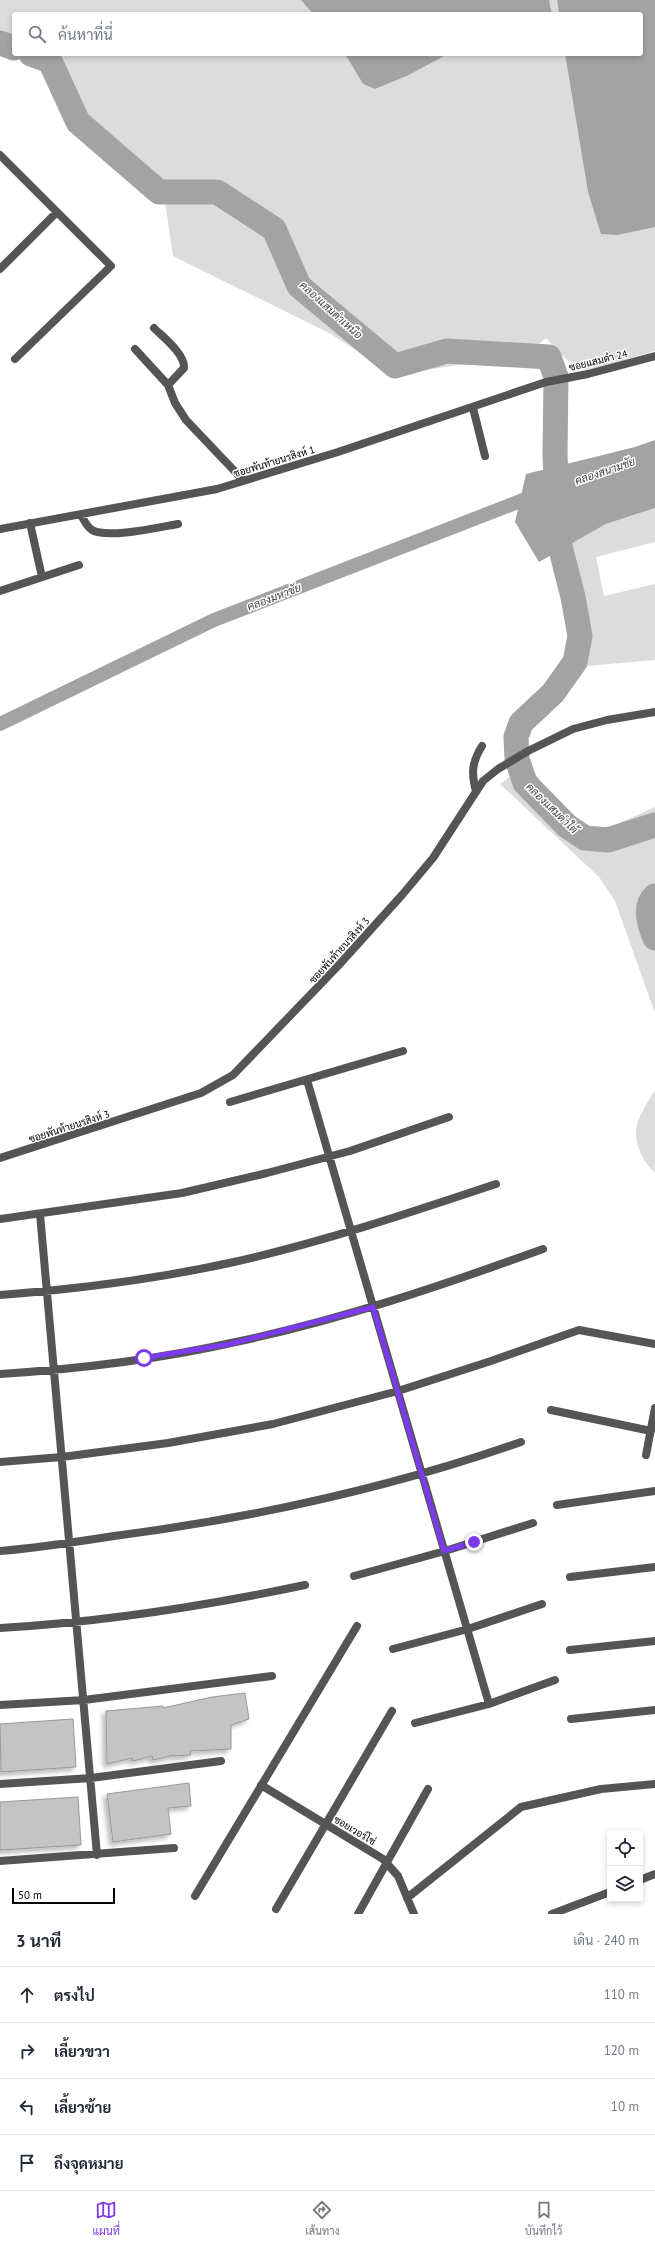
<!DOCTYPE html>
<html lang="th">
<head>
<meta charset="utf-8">
<style>
	:root { --surface:#fff; --page:#f2f2f3; --text:#1f2937; --muted:#747a83; --line:#e0e1e3; --accent:#7c3aed }
	body { margin:0; font-family:"PT Sans",Sarabun,sans-serif; background:var(--page); color:var(--text) }
	.controls { position:absolute; right:12px; bottom:12px; display:grid; overflow:hidden; border-radius:4px; box-shadow:0 2px 6px #0003 }
	.controls button { width:36px; height:36px; display:grid; place-items:center; padding:0; border:0; border-bottom:1px solid var(--line); background:var(--surface); color:var(--text); font:20px sans-serif }
	.scale { position:absolute; left:12px; bottom:10px; width:103px; box-sizing:border-box; padding-left:4px; border:2px solid #000; border-top:0; font-size:11px; line-height:14px; white-space:nowrap; color:#000; -webkit-text-stroke:3px #fff; paint-order:stroke }
	.stop { position:absolute; width:12px; height:12px; margin:-9px; border:3px solid #7c3aed; border-radius:50%; background:#fff }
	.stop.end { background:#7c3aed; border-color:#fff; box-shadow:0 1px 4px #0008 }
	.list { margin:0; padding:0; list-style:none }
	h2 { display:flex; justify-content:space-between; align-items:center; height:52px; margin:0; padding:0 16px; font-size:17px }
	h2 small { font-size:13px; font-weight:400; color:var(--muted) }
	.list li { display:grid; grid-template-columns:26px 1fr auto; gap:12px; align-items:center; box-sizing:border-box; height:56px; padding:0 16px; border-top:1px solid var(--line) }
	.list b { display:block; font-size:15px; white-space:nowrap }
	.list em { font-size:13px; font-style:normal; color:var(--muted) }
	.icon { flex:none; width:22px; height:22px; fill:none; stroke:currentColor; stroke-width:2; stroke-linecap:round; stroke-linejoin:round }
	.map { position:relative; flex:none; width:655px; height:1914px; overflow:hidden }
	.search { position:absolute; background:var(--surface); box-shadow:0 2px 6px #0003; left:12px; right:12px; top:12px; height:44px; display:flex; align-items:center; gap:10px; box-sizing:border-box; padding:0 14px; border-radius:4px; color:var(--muted); font-size:15px }
	.sheet { height:276px; background:var(--surface) }
	nav { display:flex; justify-content:space-around; align-items:center; box-sizing:border-box; height:56px; border-top:1px solid var(--line); background:var(--surface); font-size:11px; color:var(--muted) }
	nav a { display:grid; justify-items:center; gap:2px }
	nav .on { color:var(--accent) }
	.map>svg:first-child { display:block }
	.green { fill:#dcdcdc }
	.water { fill:#a3a3a3 }
	.lines { fill:none; stroke-linecap:round; stroke-linejoin:round }
	.canal { stroke:#a3a3a3; stroke-width:14 }
	.river { stroke:#a3a3a3; stroke-width:25 }
	.building { fill:#c4c4c4; stroke:#999; filter:url(#shadow) }
	.service { stroke:#555; stroke-width:8 }
	.minor { stroke:#555; stroke-width:8 }
	.tertiary { stroke:#555; stroke-width:8 }
	.route { stroke:#7c3aed; stroke-width:5 }
	.labels { text-anchor:middle; stroke-width:3; stroke-linejoin:round; paint-order:stroke }
	.street-label { font-size:10px; fill:#000; stroke:#fff }
	.water-label { font-size:11px; font-style:italic; fill:#444; stroke:#fff }
</style>
</head>
<body>
<div class="map">
<svg width="655" height="1914" viewBox="0 0 655 1914">
	<defs>
		<filter id="shadow"><feDropShadow dx="-3.5" dy="3.5" stdDeviation="2" flood-color="#0004"/></filter>
	</defs>
	<rect width="100%" height="100%" fill="#fff"/>
	<path class="green" d="M0,0H301L313,14H14V38L0,33Z
		M549,0H557L559,14H552Z
		M56,54H345L363,84L375,89L407,76L448,54H565L588,192L618,235L655,227V351L588,371L567,360L546,338L519,362L458,365L393,375L331,334L173,256L165,202L111,135L79,108Z
		M655,508V542L596,557L604,596L655,584V660L586,666L587,606L569,545L606,524Z
		M529,762L550,799L584,829L613,826L655,807V1013L615,901L599,877L500,784Z
		M655,1090V1173C642,1161 631,1139 638,1121C642,1111 649,1100 655,1090Z"/>
	<path class="water" d="M301,0H549L552,14H313Z
		M557,0H655V227L618,235L601,234L588,192L565,54H641V14H559Z
		M345,54H448L407,76L375,89L363,84Z
		M655,440V508L606,524L539,562L515,522L526,474L635,447Z"/>
	<g class="lines">
		<path class="canal" d="M0,724L214,620L536,495"/>
		<path class="river" d="M0,43L14,48
			M31,54L50,61L78,122L159,192H217L274,229L299,286L395,366L447,351L549,357L556,377L555,455L559,542L573,597L580,636L575,662L553,693L521,723L516,737L517,759L525,783L567,826L585,838L608,840L655,825
			M655,896C643,907 650,926 655,938"/>
	</g>
	<path class="building" d="M245,1693L249,1719L231,1725V1749L190,1751L191,1755L174,1756V1755L153,1760L152,1756L133,1761L132,1758L107,1764L106,1711L163,1706V1708L212,1697Z
		M73,1719L76,1767L1,1772L0,1724Z
		M189,1783L191,1806L168,1808L171,1834L113,1842L107,1794Z
		M78,1797L81,1845L0,1850V1802Z"/>
	<g class="lines">
		<path class="service" d="M154,328C163,337 185,354 184,368L168,385
			M135,349L168,385L175,403L186,420L243,480
			M473,408L485,456
			M476,791C471,773 472,762 482,746"/>
		<path class="minor" d="M0,155L111,266L15,359
			M0,269L57,212
			M81,515C84,520 87,527 92,530C107,539 160,527 178,524
			M30,523L42,577
			M0,529L217,489L338,452L546,382L588,374L655,356
			M0,591L79,565
			M307,1080L489,1704
			M230,1102L403,1051
			M40,1214L97,1855
			M0,1219L182,1193L267,1173L350,1151L449,1117
			M0,1295C79,1289 157,1279 234,1262C323,1242 409,1213 496,1184
			M0,1374C77,1369 155,1360 231,1343C337,1321 441,1286 543,1249
			M551,1410L651,1431
			M646,1455L655,1408
			M0,1462L62,1457L168,1443L273,1424L398,1391L491,1361L579,1330L655,1344
			M557,1505L655,1491
			M0,1551C38,1548 76,1542 114,1536C253,1518 390,1488 521,1442
			M354,1576L445,1551L533,1523
			M570,1577L655,1567
			M0,1628C102,1622 205,1606 305,1585
			M393,1649L468,1629L542,1604
			M570,1650L655,1641
			M0,1705L84,1700L272,1676
			M571,1719L655,1710
			M415,1723L489,1704L555,1680
			M0,1784L91,1778L221,1761
			M261,1785L383,1859L398,1876L414,1914
			M0,1861L174,1848
			M640,1880L655,1874
			M195,1896L357,1626
			M407,1898L521,1807L601,1789L655,1784
			M276,1909L392,1711
			M358,1914L428,1789
			M552,1914L610,1892"/>
		<path class="tertiary" d="M0,1158L201,1093L233,1075L337,967L402,895L433,858L483,781L498,769L528,751L573,729L607,720L655,712"/>
	</g>
	<g class="lines">
		<path class="route" d="M144,1358L230,1344L373,1307L444,1551L474,1542"/>
	</g>
	<g class="labels">
		<g class="street-label">
			<text transform="translate(598 360) rotate(-14)" y="4">ซอยแสมดำ 24</text>
			<text transform="translate(274 461) rotate(-17)" y="4">ซอยพันท้ายนรสิงห์ 1</text>
			<text transform="translate(339 950) rotate(-48)" y="4">ซอยพันท้ายนรสิงห์ 3</text>
			<text transform="translate(69 1126) rotate(-18)" y="4">ซอยพันท้ายนรสิงห์ 3</text>
			<text transform="translate(355 1830) rotate(31)" y="4">ซอยเวอร์โซ่</text>
		</g>
		<g class="water-label">
			<text transform="translate(331 310) rotate(42)" y="4">คลองแสมดำเหนือ</text>
			<text transform="translate(605 471) rotate(-19)" y="4">คลองสนามชัย</text>
			<text transform="translate(274 597) rotate(-21)" y="4">คลองมหาชัย</text>
			<text transform="translate(552 808) rotate(44)" y="4">คลองแสมดำใต้</text>
		</g>
	</g>
</svg>
<div class="controls">
<button><svg class="icon" aria-label="locate" viewBox="0 0 24 24"><circle cx="12" cy="12" r="6"/><path d="M12 2v4M12 18v4M2 12h4M18 12h4"/></svg></button>
<button><svg class="icon" aria-label="layers" viewBox="0 0 24 24"><path d="M12 4l9 5-9 5-9-5zM3 14l9 5 9-5"/></svg></button>
</div>
<div class="scale">50 m</div>
<div class="stop" style="left:144px;top:1358px"></div>
<div class="stop end" style="left:474px;top:1542px"></div>
<div class="search"><svg class="icon" aria-label="search" viewBox="0 0 24 24"><circle cx="10" cy="10" r="6"/><path d="M15 15l6 6"/></svg>ค้นหาที่นี่</div>
</div>
<section class="sheet">
<h2>3 นาที<small>เดิน · 240 m</small></h2>
<ul class="list">
<li><svg class="icon" aria-label="ahead" viewBox="0 0 24 24"><path d="M12 20V5M6 11l6-6 6 6"/></svg><div><b>ตรงไป</b></div><em>110 m</em></li>
<li><svg class="icon" aria-label="right" viewBox="0 0 24 24"><path d="M7 20v-9h11M14 6l5 5-5 5"/></svg><div><b>เลี้ยวขวา</b></div><em>120 m</em></li>
<li><svg class="icon" aria-label="left" viewBox="0 0 24 24"><path d="M17 20v-9H6M10 6l-5 5 5 5"/></svg><div><b>เลี้ยวซ้าย</b></div><em>10 m</em></li>
<li><svg class="icon" aria-label="arrive" viewBox="0 0 24 24"><path d="M6 21V4h12l-3 4 3 4H6"/></svg><div><b>ถึงจุดหมาย</b></div></li>
</ul>
</section>
<nav>
<a class="on"><svg class="icon" aria-label="map" viewBox="0 0 24 24"><path d="M3 6l6-2 6 2 6-2v14l-6 2-6-2-6 2zM9 4v14M15 6v14"/></svg>แผนที่</a>
<a><svg class="icon" aria-label="directions" viewBox="0 0 24 24"><path d="M12 3l9 9-9 9-9-9zM9 14v-3h6M13 9l2 2-2 2"/></svg>เส้นทาง</a>
<a><svg class="icon" aria-label="saved" viewBox="0 0 24 24"><path d="M7 4h10v16l-5-4-5 4z"/></svg>บันทึกไว้</a>
</nav>
</body>
</html>
